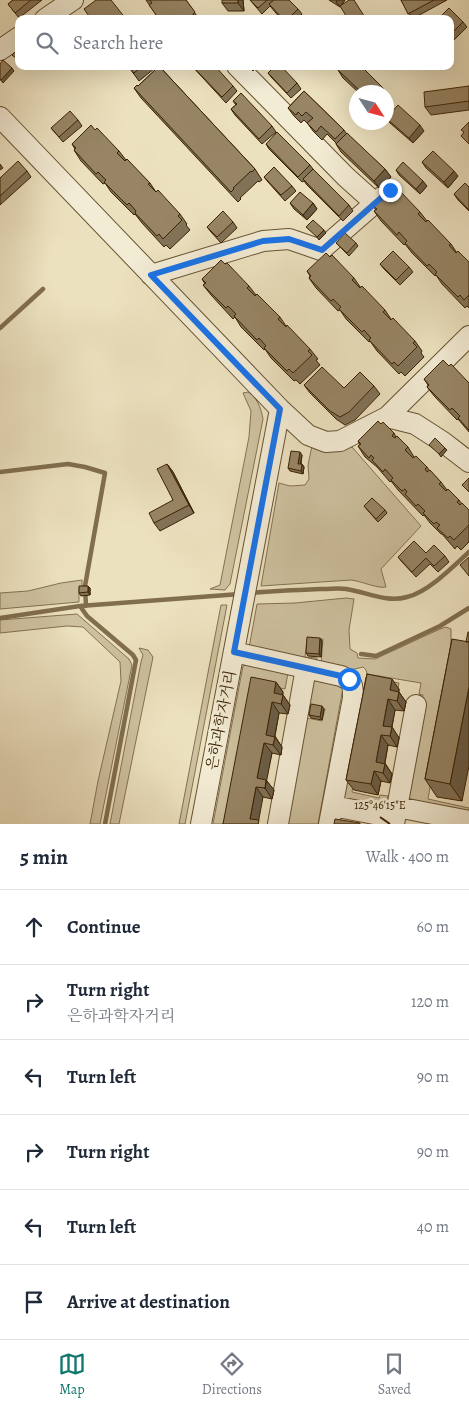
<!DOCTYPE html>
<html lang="en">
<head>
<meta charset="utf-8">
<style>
	:root { --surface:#fff; --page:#f2f2f3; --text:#1f2937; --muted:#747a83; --line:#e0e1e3; --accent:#0f766e }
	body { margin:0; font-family:Alegreya,"Noto Serif KR",serif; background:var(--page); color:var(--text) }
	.compass { position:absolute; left:349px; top:85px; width:45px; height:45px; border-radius:50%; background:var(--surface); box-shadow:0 5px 20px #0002; rotate:126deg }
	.stop { position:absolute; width:15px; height:15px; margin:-11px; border:4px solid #1a73e8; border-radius:50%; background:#fff }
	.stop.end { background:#1a73e8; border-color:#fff; box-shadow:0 1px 5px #0008 }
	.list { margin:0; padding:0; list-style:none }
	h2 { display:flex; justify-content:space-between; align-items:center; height:65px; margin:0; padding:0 20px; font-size:21px }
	h2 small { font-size:16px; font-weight:400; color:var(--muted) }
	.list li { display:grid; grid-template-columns:32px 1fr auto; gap:15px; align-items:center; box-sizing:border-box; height:75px; padding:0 20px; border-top:1px solid var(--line) }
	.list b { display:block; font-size:19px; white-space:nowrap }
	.list p { margin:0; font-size:16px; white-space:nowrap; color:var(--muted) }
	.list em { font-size:16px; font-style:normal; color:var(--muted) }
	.icon { flex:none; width:28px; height:28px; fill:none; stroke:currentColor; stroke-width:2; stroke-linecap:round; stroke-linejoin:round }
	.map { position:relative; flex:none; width:469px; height:824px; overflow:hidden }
	.search { position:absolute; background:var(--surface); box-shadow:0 5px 20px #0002; left:15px; right:15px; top:15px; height:55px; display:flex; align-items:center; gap:12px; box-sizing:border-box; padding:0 18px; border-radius:10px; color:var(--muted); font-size:19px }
	.sheet { height:515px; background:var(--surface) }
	nav { display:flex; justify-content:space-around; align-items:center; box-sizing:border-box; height:70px; border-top:1px solid var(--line); background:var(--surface); font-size:14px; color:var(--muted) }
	nav a { display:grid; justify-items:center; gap:2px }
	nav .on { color:var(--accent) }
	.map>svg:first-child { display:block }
	.green { fill:#cec19f; stroke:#847251 }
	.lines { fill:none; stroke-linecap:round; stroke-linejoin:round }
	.stream { stroke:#816e4d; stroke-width:4.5 }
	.minor-casing { stroke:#675232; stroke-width:22 }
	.minor { stroke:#f3ecd5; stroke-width:20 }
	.wall { fill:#827257; stroke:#3b2203 }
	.shaded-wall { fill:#6a5d47; stroke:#3b2203 }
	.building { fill:#978565; stroke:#3b2203 }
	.route { stroke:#1a73e8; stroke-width:6 }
	.ticks { fill:none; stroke:#3b2203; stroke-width:2 }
	.labels { text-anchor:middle; stroke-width:5; stroke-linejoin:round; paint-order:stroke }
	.street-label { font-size:15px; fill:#3b2203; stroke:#f3ecd5 }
	.ticks-label { font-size:12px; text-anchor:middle; fill:#3b2203; stroke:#f3ecd5; stroke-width:5; stroke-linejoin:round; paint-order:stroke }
</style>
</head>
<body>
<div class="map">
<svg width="469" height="824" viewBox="0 0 469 824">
	<rect width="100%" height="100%" fill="#ece1bf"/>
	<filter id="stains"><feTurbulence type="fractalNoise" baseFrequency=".004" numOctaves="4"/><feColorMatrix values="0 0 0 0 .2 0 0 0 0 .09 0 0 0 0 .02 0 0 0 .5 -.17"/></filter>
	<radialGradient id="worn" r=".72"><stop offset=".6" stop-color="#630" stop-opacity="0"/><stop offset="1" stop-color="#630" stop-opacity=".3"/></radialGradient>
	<path class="green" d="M248,392C257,397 261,408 263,419L230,584L225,590L210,589L220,585L249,437L251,411L243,393Z
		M312,446L339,450L352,447L421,526L381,569L386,587C378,589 361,581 351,580L261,586L279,483L290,486L305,485L309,479L308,465Z
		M82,580V586L79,588V602L0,609V593L28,591L61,583Z
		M346,598L354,599L349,630L350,649L357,653L358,658L375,659L440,629L446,627L451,629V664L428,799L469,808V813L406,799L404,792L423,695L419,694L421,683L367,674L366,670L363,667L351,670L321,665L323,639H307L305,657L317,658V666L249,648L257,604L295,603Z
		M221,605H227L185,824H179Z
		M77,614L129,659L132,665L100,824H90L98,781L121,681L120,662L83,627L67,626L0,633V620Z
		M139,648L148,650L153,657L119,824H110L141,662L143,655Z
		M246,665L288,673L285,689L258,684L231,824H213L243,666Z
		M366,677L399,683L398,688L373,684L352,792L379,798L380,795L388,796L385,807L345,799L343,793Z
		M311,679L335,682L343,688L318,824H282L307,718L322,721L325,709L309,706Z"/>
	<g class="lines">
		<path class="stream" d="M0,328L43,289
			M0,472L68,464L85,467L105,473L85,586L86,606
			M250,593C274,591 299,590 323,589C331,589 339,588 346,589C367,592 386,603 407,597C428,592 453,567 469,552
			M80,606L87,616L133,655L136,660L105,824
			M0,618L80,606L240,594
			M361,654L376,656L440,626L469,608"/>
		<defs>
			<path id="minor" d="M45,19L73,0
				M0,50L19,37
				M237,66L346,177L375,203
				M0,117L280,409L308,435L326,442L340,441L387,417L415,424L443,442L469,462
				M151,275L263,241L289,239L321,250L390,190
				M387,417L469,336
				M234,652L341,676C353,681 353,685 353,698L329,824
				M333,806L395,818
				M397,807L469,821
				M201,824L280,409
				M278,824L306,668
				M394,824L416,705"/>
		</defs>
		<use href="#minor" class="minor-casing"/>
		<use href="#minor" class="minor"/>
	</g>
	<path class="wall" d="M13,0H42L19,18L8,4Z
		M146,0H186L199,19H159Z
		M243,0L244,11H228L222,3Z
		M250,0H289L298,9L302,14L297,19H281L270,6L262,14Z
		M329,0H345L340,7Z
		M401,0H447L412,19Z
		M450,19L463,22L467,27L450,44Z
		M128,66H159L255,169L262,180L259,182L258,181L240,198L241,199L238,202L141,98L134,88L138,86L156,69L155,68L139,81Z
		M192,66L233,86L237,91L226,103Z
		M248,66H257L253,71Z
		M338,70L384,89L390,97L386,100V92H358L343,78Z
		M268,73L297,83L301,89L291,98L272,78Z
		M469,86V110L431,115L425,107Z
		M304,91L344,130L346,133L385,169L391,177L380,189L341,152L336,144V143L327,134L322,140L313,131L308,124L304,120L301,123L294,116L288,108Z
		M233,101L272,126L276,132L262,144L235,115L231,109L236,105Z
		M386,118L424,131L413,143L390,123Z
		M78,120L82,126L63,142L51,128Z
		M95,130L119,151L126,160L150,183L156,192L180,214L187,224L186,225L190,230L170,249L166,245L164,247L142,223L135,214L134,215L111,192L105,183L103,184L81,161L74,150L75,149L72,144Z
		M266,144L310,165L313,169L349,205L353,211L343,221L307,185L304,181L302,182L269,149Z
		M422,162L458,176L448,188L426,168Z
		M0,164L3,168L0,170Z
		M396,170L427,186L420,194L399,175Z
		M27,171L31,177L0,205V178Z
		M264,177L292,186L296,191L285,201L268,182Z
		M469,187V211L458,200L454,194Z
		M396,191L420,212L427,221L451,244L457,253L469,262V308L467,306L465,308L442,284L436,275L435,276L412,253L405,244L404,245L381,221L374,211L376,210L372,205Z
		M290,203H313L317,209L307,220L294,209Z
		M233,222L237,228L221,243L211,232L207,227Z
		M336,243H356L358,246L349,256Z
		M380,264L409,267L413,272L400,285L384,269Z
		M307,271L354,278L361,288L385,310L391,319L415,341L422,351L421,353L424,357L405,376L401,372L399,374L377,351L370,341L369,342L346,319L340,310L338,311L316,288L309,278L310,276Z
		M202,279L249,286L256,295L280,317L286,326L310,349L318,359L316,360L320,365L300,384L296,380L294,381L271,358L265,349L264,350L241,327L235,317L233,319L211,295L203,285L205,284Z
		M449,366L469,383V432L458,419L457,420L435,397L427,387L428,385L424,379Z
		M304,385L344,388L374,386L380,394L355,420L345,425L336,419L310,393Z
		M381,424L394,433L396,437L408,447L414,457L427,467L429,470L441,482L447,490L459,500L462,504L469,510V542L461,550L457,546L455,549L442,534H441L430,523L424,515L423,516L398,490L391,481L390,482L377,467L365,457L358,446L360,445L358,441Z
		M302,455L301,464H302L304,467L303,474L290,471L288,468Z
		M167,464L173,472L194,513L160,531L154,523L173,500Z
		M364,506L385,510L387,513L378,522Z
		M426,553L445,556L449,562L438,572L430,564L416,577L402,562L398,557Z
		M90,588V595L81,596L79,593Z
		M320,638L322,641L321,657L308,656L306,653Z
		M452,639L462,801L437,797L425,779Z
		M367,674L399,689V692L406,702L404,711L395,710L392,727L399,738L397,747L388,745L385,763L392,774L390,783L381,781L378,795L354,790L346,780Z
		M276,682L283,692V695L290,705L288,714L279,713L275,736L282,747L281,755L272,753L266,780L274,790L272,799L263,797L223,824Z
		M324,709L322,720L311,718L309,715Z"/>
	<path class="shaded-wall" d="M238,0H243L244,11L238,3Z
		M337,0H345L340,7L336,2Z
		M329,66H335L331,70Z
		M12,68L14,71L3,83L1,80Z
		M420,125L424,131L413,143L409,138Z
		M385,169L391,177L380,189L374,181Z
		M454,171L458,176L448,188L444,182Z
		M423,181L427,186L420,194L416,189Z
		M313,203L317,209L307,220L303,215Z
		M324,230L326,233L319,240L317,237Z
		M445,448L447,450L441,457L439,454Z
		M300,452L302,455L300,467L298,464Z
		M167,464L173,472L194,513L189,505Z
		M302,464L304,467L303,474L301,471Z
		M88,586L90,588V595L88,592Z
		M320,638L322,641L321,657L319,654Z
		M392,679L399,689L397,700L390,690Z
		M276,682L283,692L281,704L274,693Z
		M469,687V766L462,801L450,784Z
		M399,692L406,702L404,711L397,701Z
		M283,695L290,705L288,714L281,704Z
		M388,699L395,710L390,736L383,726Z
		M272,702L279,713L273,745L266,735Z
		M322,706L324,709L322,720L320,717Z
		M392,727L399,738L397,747L390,736Z
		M381,735L388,745L383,772L376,762Z
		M275,737L282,747L281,755L273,745Z
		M264,743L272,753L265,789L257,778Z
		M385,764L392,774L390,783L383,773Z
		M374,771L381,781L378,795L371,784Z
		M266,780L274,790L272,799L265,788Z
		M256,787L263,797L258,824L250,819Z"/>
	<path class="building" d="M13,0H31L15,13L8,4Z
		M96,0H111L126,19H91L84,9Z
		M150,0H186L195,12L193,14L196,19H159L149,5L152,3Z
		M222,0H238V3H222Z
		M250,0H267L258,8Z
		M274,0H289L298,9L288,19H283L269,4Z
		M349,0H354L366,19H348L340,6Z
		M401,0H434L408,14Z
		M449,8L463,22L450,35V19H438Z
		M19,48V61L12,55Z
		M3,60L12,68L1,80H0V64Z
		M128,66H142L134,73Z
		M156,66H159L255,169L252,172L251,171L233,188L234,189L231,192L134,88L137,85L138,86L156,69L155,68Z
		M192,66H215L233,86L222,97Z
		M275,66H281L297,83L287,93L268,73Z
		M341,66H361L384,89L381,92H361L338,70Z
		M469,86V101L425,107L424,92Z
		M304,91L344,130L335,139L321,126L316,132L307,123L313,118L306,112L302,116L298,112L296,115L288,108Z
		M241,93L272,126L259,139L231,109L237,104L233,101Z
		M398,105L420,125L409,138L386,118Z
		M70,111L78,120L59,137L51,128Z
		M469,122V144L461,136L464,132L461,130Z
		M91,125L95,130L97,128L119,151L117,153L125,161L127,159L150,183L148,184L156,192L158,190L180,214L178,216L182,220L163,239L159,234L157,236L135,213L136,211L129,203L127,205L104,182L106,180L98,172L96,174L74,150L76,148L72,144Z
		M277,132L310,165L298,177L266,144Z
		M347,133L385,169L374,181L336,144Z
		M433,151L454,171L444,182L422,162Z
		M18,161L27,171L0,196V178Z
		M403,162L423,181L416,189L396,170Z
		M274,167L292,186L281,195L264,177Z
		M313,169L349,205L339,216L303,179Z
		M465,183L469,187V210L454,194Z
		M392,186L396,191L398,189L420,212L418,214L426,222L428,220L451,244L449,245L456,253L458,251L469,262V295L464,300L460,295L458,297L435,274L437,272L429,264L427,266L405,243L407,241L399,232L397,235L374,211L377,209L372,205Z
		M300,192L313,203L303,215L290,203Z
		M223,211L233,222L217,237L207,227Z
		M313,220L324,230L317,237L306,227Z
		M345,233L356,243L347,253L336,243Z
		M393,251L409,267L396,280L380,264Z
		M326,253L330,257L332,255L354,278L352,280L360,288L362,286L385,310L383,312L391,320L393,318L415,341L413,343L417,347L398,366L394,362L392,364L369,340L371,338L364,330L362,332L339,309L341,307L333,299L331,301L309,278L311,276L307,271Z
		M221,260L225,264L227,263L249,286L247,288L255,296L257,294L280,317L278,319L286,327L287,325L310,349L308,351L312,355L293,373L289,369L287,371L264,348L266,346L259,338L257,340L234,316L236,314L228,306L226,308L203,285L206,283L202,279Z
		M443,360L449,366L451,364L469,383V430L458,418L460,416L452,408L450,410L427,387L429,385L424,379Z
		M322,367L344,388L360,372L374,386L349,412L340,417L330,411L304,385Z
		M378,421L381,424L383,422L394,433L392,436L395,438L397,436L408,447L405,450L413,458L416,456L427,467L425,469L427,472L430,470L441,482L439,484L446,491L448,489L459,500L457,502L460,505L462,503L469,510V525L454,540L450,536L448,538L437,528L440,525L436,522L434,524L423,513L425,511L418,504L416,506L405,494L407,492L405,489L402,491L391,480L393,478L385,469L383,472L372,460L374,458L371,455L369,458L358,446L361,444L358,441Z
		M435,438L445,448L439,454L429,445Z
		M291,451L300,452L298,464H302L301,471L288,468Z
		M167,464L189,505L154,523L149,513L173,500L157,469Z
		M469,478V492L462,485Z
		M372,498L385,510L376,519L364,506Z
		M414,541L426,553L434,545L445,556L434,566L426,558L412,572L398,557Z
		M469,557V576L460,565Z
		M79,586H88V592L79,593Z
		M468,632H469V642H466Z
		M307,637L320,638L319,654L306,653Z
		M452,639L469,642V687L450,784L425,779Z
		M367,674L392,679L390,690L399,692L397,701L388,699L383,726L392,727L390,736L381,735L376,762L385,764L383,773L374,771L371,784L346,780Z
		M251,677L276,682L274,693L283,695L281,704L272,702L266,735L275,737L273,745L264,743L257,778L266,780L265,788L256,787L250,819L259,820L258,824H223Z
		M311,704L322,706L320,717L309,715Z
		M335,819L360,823V824H334Z"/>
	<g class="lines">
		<path class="route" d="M349,679L341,676L306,668L234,652L280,409L151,275L263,241L289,239L322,250L390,190"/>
	</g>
	<path class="ticks" d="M380,817L390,824"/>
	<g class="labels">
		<g class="street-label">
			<text transform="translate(221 720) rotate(-79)" y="5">은하과학자거리</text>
		</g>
	</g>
	<g class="ticks-label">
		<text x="380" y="809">125°46'15"E</text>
	</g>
	<rect width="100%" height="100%" filter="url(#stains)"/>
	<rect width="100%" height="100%" fill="url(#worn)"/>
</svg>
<svg class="compass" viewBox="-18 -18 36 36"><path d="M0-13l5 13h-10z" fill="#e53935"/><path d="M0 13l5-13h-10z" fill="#747a83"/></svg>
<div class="stop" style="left:349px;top:679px"></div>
<div class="stop end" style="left:390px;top:190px"></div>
<div class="search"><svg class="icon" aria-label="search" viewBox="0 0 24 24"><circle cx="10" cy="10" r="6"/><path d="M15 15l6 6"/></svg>Search here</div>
</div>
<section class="sheet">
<h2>5 min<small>Walk · 400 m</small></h2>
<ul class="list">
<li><svg class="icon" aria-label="ahead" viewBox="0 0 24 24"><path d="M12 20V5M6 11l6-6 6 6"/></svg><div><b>Continue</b></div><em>60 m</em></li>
<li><svg class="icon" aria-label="right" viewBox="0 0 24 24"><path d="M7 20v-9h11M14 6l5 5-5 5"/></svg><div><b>Turn right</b><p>은하과학자거리</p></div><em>120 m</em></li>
<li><svg class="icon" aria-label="left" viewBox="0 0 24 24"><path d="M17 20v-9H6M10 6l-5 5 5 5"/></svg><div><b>Turn left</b></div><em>90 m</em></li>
<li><svg class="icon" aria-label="right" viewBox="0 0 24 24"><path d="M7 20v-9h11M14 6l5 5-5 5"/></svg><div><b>Turn right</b></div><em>90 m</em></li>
<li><svg class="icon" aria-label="left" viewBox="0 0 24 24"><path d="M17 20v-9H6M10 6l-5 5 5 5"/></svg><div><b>Turn left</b></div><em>40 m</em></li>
<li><svg class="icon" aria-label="arrive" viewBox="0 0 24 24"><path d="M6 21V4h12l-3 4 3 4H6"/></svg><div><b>Arrive at destination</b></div></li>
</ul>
</section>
<nav>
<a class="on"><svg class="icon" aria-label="map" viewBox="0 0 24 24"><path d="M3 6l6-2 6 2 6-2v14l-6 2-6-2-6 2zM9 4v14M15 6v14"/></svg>Map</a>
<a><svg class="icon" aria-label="directions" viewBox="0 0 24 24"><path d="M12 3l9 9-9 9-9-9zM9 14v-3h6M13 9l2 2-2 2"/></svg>Directions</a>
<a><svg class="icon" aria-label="saved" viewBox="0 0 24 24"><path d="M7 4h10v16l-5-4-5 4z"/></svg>Saved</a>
</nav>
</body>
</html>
